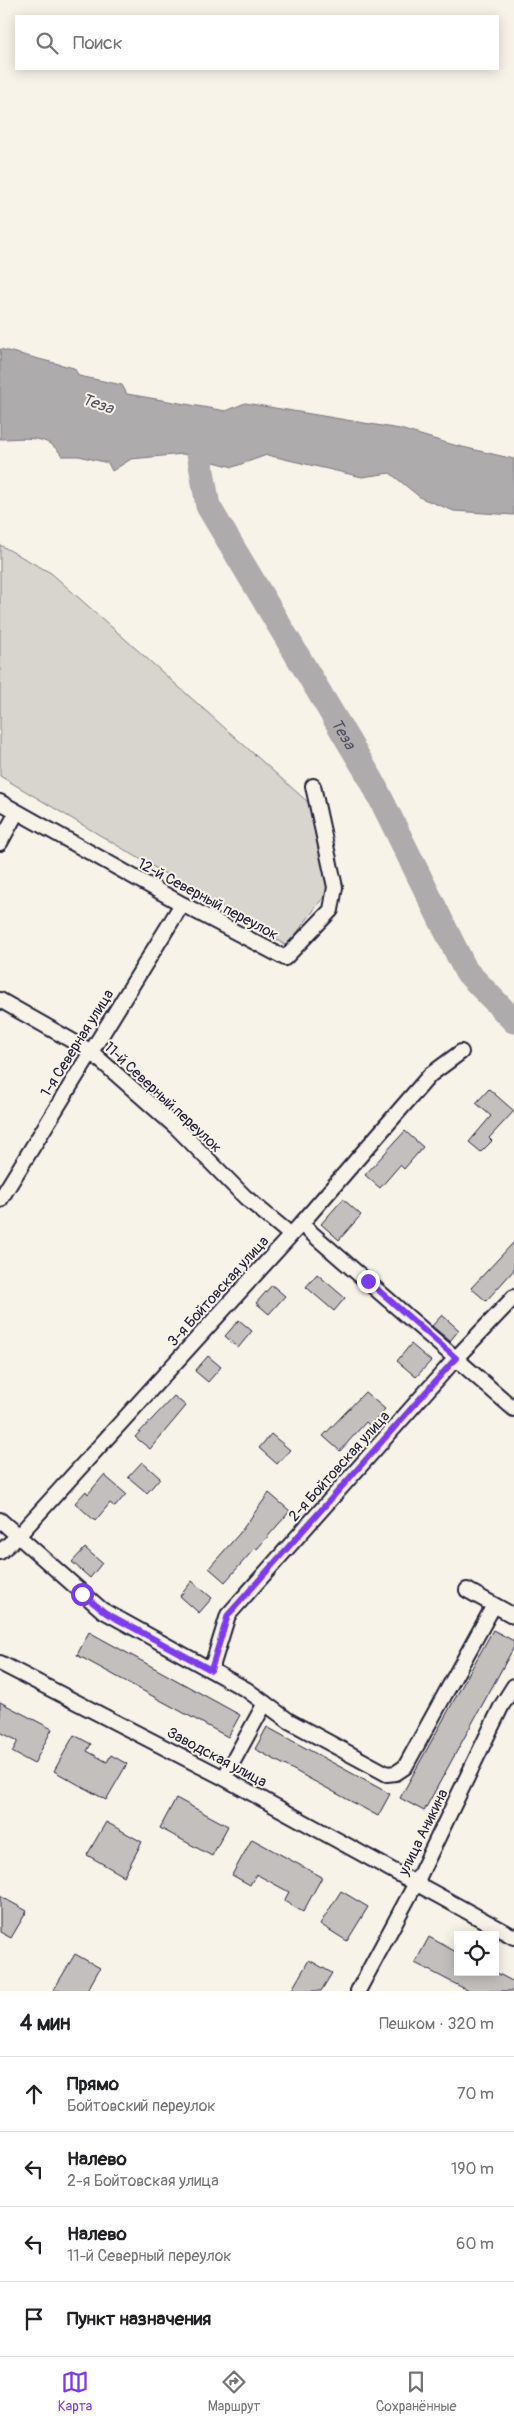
<!DOCTYPE html>
<html lang="ru">
<head>
<meta charset="utf-8">
<style>
	:root { --surface:#fff; --page:#f2f2f2; --text:#202124; --muted:#757577; --line:#e0e0e0; --accent:#7c3aed }
	body { margin:0; font-family:Pangolin,sans-serif; background:var(--page); color:var(--text) }
	.controls { position:absolute; right:15px; bottom:15px; display:grid; overflow:hidden; border-radius:0px; box-shadow:0 2px 12px #0003 }
	.controls button { width:45px; height:45px; display:grid; place-items:center; padding:0; border:0; border-bottom:1px solid var(--line); background:var(--surface); color:var(--text); font:25px sans-serif }
	.stop { position:absolute; width:15px; height:15px; margin:-11px; border:4px solid #7c3aed; border-radius:50%; background:#fff }
	.stop.end { background:#7c3aed; border-color:#fff; box-shadow:0 1px 5px #0008 }
	.list { margin:0; padding:0; list-style:none }
	h2 { display:flex; justify-content:space-between; align-items:center; height:65px; margin:0; padding:0 20px; font-size:21px }
	h2 small { font-size:16px; font-weight:400; color:var(--muted) }
	.list li { display:grid; grid-template-columns:32px 1fr auto; gap:15px; align-items:center; box-sizing:border-box; height:75px; padding:0 20px; border-top:1px solid var(--line) }
	.list b { display:block; font-size:19px; white-space:nowrap }
	.list p { margin:0; font-size:16px; white-space:nowrap; color:var(--muted) }
	.list em { font-size:16px; font-style:normal; color:var(--muted) }
	.icon { flex:none; width:28px; height:28px; fill:none; stroke:currentColor; stroke-width:2; stroke-linecap:round; stroke-linejoin:round }
	.map { position:relative; flex:none; width:514px; height:1991px; overflow:hidden }
	.search { position:absolute; background:var(--surface); box-shadow:0 2px 12px #0003; left:15px; right:15px; top:15px; height:55px; display:flex; align-items:center; gap:12px; box-sizing:border-box; padding:0 18px; border-radius:0px; color:var(--muted); font-size:19px }
	.sheet { height:365px; background:var(--surface) }
	nav { display:flex; justify-content:space-around; align-items:center; box-sizing:border-box; height:70px; border-top:1px solid var(--line); background:var(--surface); font-size:14px; color:var(--muted) }
	nav a { display:grid; justify-items:center; gap:2px }
	nav .on { color:var(--accent) }
	.map>svg:first-child { display:block }
	.green { fill:#d8d5cf; stroke:#7d7c85 }
	.water { fill:#aeabad; stroke:#76747f }
	.lines { fill:none; stroke-linecap:round; stroke-linejoin:round }
	.river { stroke:#aeabad; stroke-width:25 }
	.building { fill:#c2bfbd; stroke:#22223b }
	.minor-casing { stroke:#22223b; stroke-width:18 }
	.minor { stroke:#f7f3e8; stroke-width:14 }
	.route { stroke:#7c3aed; stroke-width:6 }
	.labels { text-anchor:middle; stroke-width:4; stroke-linejoin:round; paint-order:stroke }
	.street-label { font-size:15px; fill:#22223b; stroke:#f7f3e8 }
	.water-label { font-size:16px; font-style:italic; fill:#535263; stroke:#f7f3e8 }
</style>
</head>
<body>
<div class="map">
<svg width="514" height="1991" viewBox="0 0 514 1991">
	<rect width="100%" height="100%" fill="#f7f3e8"/>
	<filter id="ink" filterUnits="userSpaceOnUse"><feTurbulence type="fractalNoise" baseFrequency=".02" numOctaves="2"/><feDisplacementMap in="SourceGraphic" scale="10" xChannelSelector="R" yChannelSelector="G"/><feConvolveMatrix kernelMatrix="1 2 1 2 8 2 1 2 1" color-interpolation-filters="sRGB"/></filter>
	<g filter="url(#ink)">
		<path class="green" d="M0,545L51,573L319,812L334,883L287,946L0,776Z"/>
		<path class="water" d="M0,349L74,368L79,376L122,385L127,394L226,411L245,403L400,429L454,445L514,459V515L454,511L421,498L390,473L362,477L267,455L233,467L183,454L131,459L112,471L108,463L79,456H62C48,433 23,439 0,439Z"/>
		<g class="lines">
			<path class="river" id="s1" d="M196,436L208,506L371,779L466,971L514,1021"/>
		</g>
		<path class="building" d="M489,1089L514,1111L489,1138L492,1141L481,1152L469,1142L491,1116L476,1103Z
			M405,1131L423,1147L404,1169L400,1165L380,1188L365,1175Z
			M343,1199L361,1215L339,1240L321,1224Z
			M514,1242V1270L486,1301L471,1288Z
			M317,1274L345,1298L334,1311L306,1287Z
			M272,1285L285,1296L269,1314L256,1303Z
			M442,1315L459,1330L450,1341L432,1326Z
			M239,1320L252,1331L238,1348L225,1336Z
			M411,1344L431,1361L416,1377L397,1361Z
			M208,1356L221,1367L208,1382L195,1371Z
			M365,1392L385,1409L370,1426L366,1422L340,1451L323,1436Z
			M174,1396L186,1406L150,1449L135,1437Z
			M271,1434L290,1450L277,1464L259,1448Z
			M142,1462L160,1478L147,1493L128,1477Z
			M104,1475L126,1494L115,1507L110,1503L95,1521L75,1503L86,1491L88,1494Z
			M269,1493L290,1511L257,1549L255,1548L225,1582L209,1568L239,1534Z
			M85,1548L102,1563L90,1578L72,1562Z
			M192,1581L212,1598L199,1613L180,1596Z
			M493,1630L514,1641V1647L424,1811L400,1798Z
			M89,1632L240,1715L228,1737L77,1655Z
			M0,1702L52,1729L34,1764L12,1752L18,1741L0,1732Z
			M267,1727L390,1794L378,1816L255,1749Z
			M74,1735L91,1744L87,1751L107,1762L111,1755L127,1764L106,1800L54,1771Z
			M176,1798L228,1826L212,1856L160,1828Z
			M106,1822L142,1842L124,1876L87,1855Z
			M252,1839L322,1877L303,1912L284,1901L289,1892L256,1874L250,1885L232,1875Z
			M341,1891L368,1907L347,1941L320,1924Z
			M0,1896L27,1911L11,1938L0,1932Z
			M429,1937L458,1953V1972H495L514,1982V1991H469L415,1963Z
			M75,1954L100,1968L87,1991H53Z
			M309,1960L332,1973L321,1991H291Z"/>
		<g class="lines">
			<defs>
				<path id="minor" d="M0,802L182,904L285,958L331,910L335,887L313,786
					M0,843L17,812
					M0,1000L90,1051L177,1128L245,1197L291,1235
					M0,1200L182,904
					M301,1224L514,1409
					M0,1520L102,1610L247,1690L289,1721L387,1774L396,1773L405,1767L494,1605
					M0,1552L18,1536L301,1224L430,1075L461,1052
					M467,1590L514,1616
					M0,1663L224,1778L514,1937
					M211,1670L228,1615L456,1358L514,1297
					M224,1778L265,1703
					M358,1991L416,1883L502,1705L514,1686"/>
			</defs>
			<use href="#minor" class="minor-casing"/>
			<use href="#minor" class="minor"/>
		</g>
	</g>
	<g class="lines" filter="url(#ink)">
		<path class="route" d="M82,1594L106,1613L211,1670L228,1615L456,1358L368,1281"/>
	</g>
	<g class="labels">
		<g class="street-label">
			<text transform="translate(208 899) rotate(28)" y="5">12-й Северный переулок</text>
			<text transform="translate(77 1043) rotate(-58)" y="5">1-я Северная улица</text>
			<text transform="translate(163 1097) rotate(43)" y="5">11-й Северный переулок</text>
			<text transform="translate(218 1291) rotate(-48)" y="5">3-я Бойтовская улица</text>
			<text transform="translate(339 1466) rotate(-48)" y="5">2-я Бойтовская улица</text>
			<text transform="translate(217 1757) rotate(28)" y="5">Заводская улица</text>
			<text transform="translate(423 1832) rotate(-64)" y="5">улица Аникина</text>
		</g>
		<g class="water-label">
			<text transform="translate(98 403) rotate(19)" y="6">Теза</text>
			<text dy="6" stroke="none"><textPath href="#s1" startOffset="336">Теза</textPath></text>
		</g>
	</g>
</svg>
<div class="controls">
<button><svg class="icon" aria-label="locate" viewBox="0 0 24 24"><circle cx="12" cy="12" r="6"/><path d="M12 2v4M12 18v4M2 12h4M18 12h4"/></svg></button>
</div>
<div class="stop" style="left:82px;top:1594px"></div>
<div class="stop end" style="left:368px;top:1281px"></div>
<div class="search"><svg class="icon" aria-label="search" viewBox="0 0 24 24"><circle cx="10" cy="10" r="6"/><path d="M15 15l6 6"/></svg>Поиск</div>
</div>
<section class="sheet">
<h2>4 мин<small>Пешком · 320 m</small></h2>
<ul class="list">
<li><svg class="icon" aria-label="ahead" viewBox="0 0 24 24"><path d="M12 20V5M6 11l6-6 6 6"/></svg><div><b>Прямо</b><p>Бойтовский переулок</p></div><em>70 m</em></li>
<li><svg class="icon" aria-label="left" viewBox="0 0 24 24"><path d="M17 20v-9H6M10 6l-5 5 5 5"/></svg><div><b>Налево</b><p>2-я Бойтовская улица</p></div><em>190 m</em></li>
<li><svg class="icon" aria-label="left" viewBox="0 0 24 24"><path d="M17 20v-9H6M10 6l-5 5 5 5"/></svg><div><b>Налево</b><p>11-й Северный переулок</p></div><em>60 m</em></li>
<li><svg class="icon" aria-label="arrive" viewBox="0 0 24 24"><path d="M6 21V4h12l-3 4 3 4H6"/></svg><div><b>Пункт назначения</b></div></li>
</ul>
</section>
<nav>
<a class="on"><svg class="icon" aria-label="map" viewBox="0 0 24 24"><path d="M3 6l6-2 6 2 6-2v14l-6 2-6-2-6 2zM9 4v14M15 6v14"/></svg>Карта</a>
<a><svg class="icon" aria-label="directions" viewBox="0 0 24 24"><path d="M12 3l9 9-9 9-9-9zM9 14v-3h6M13 9l2 2-2 2"/></svg>Маршрут</a>
<a><svg class="icon" aria-label="saved" viewBox="0 0 24 24"><path d="M7 4h10v16l-5-4-5 4z"/></svg>Сохранённые</a>
</nav>
</body>
</html>
